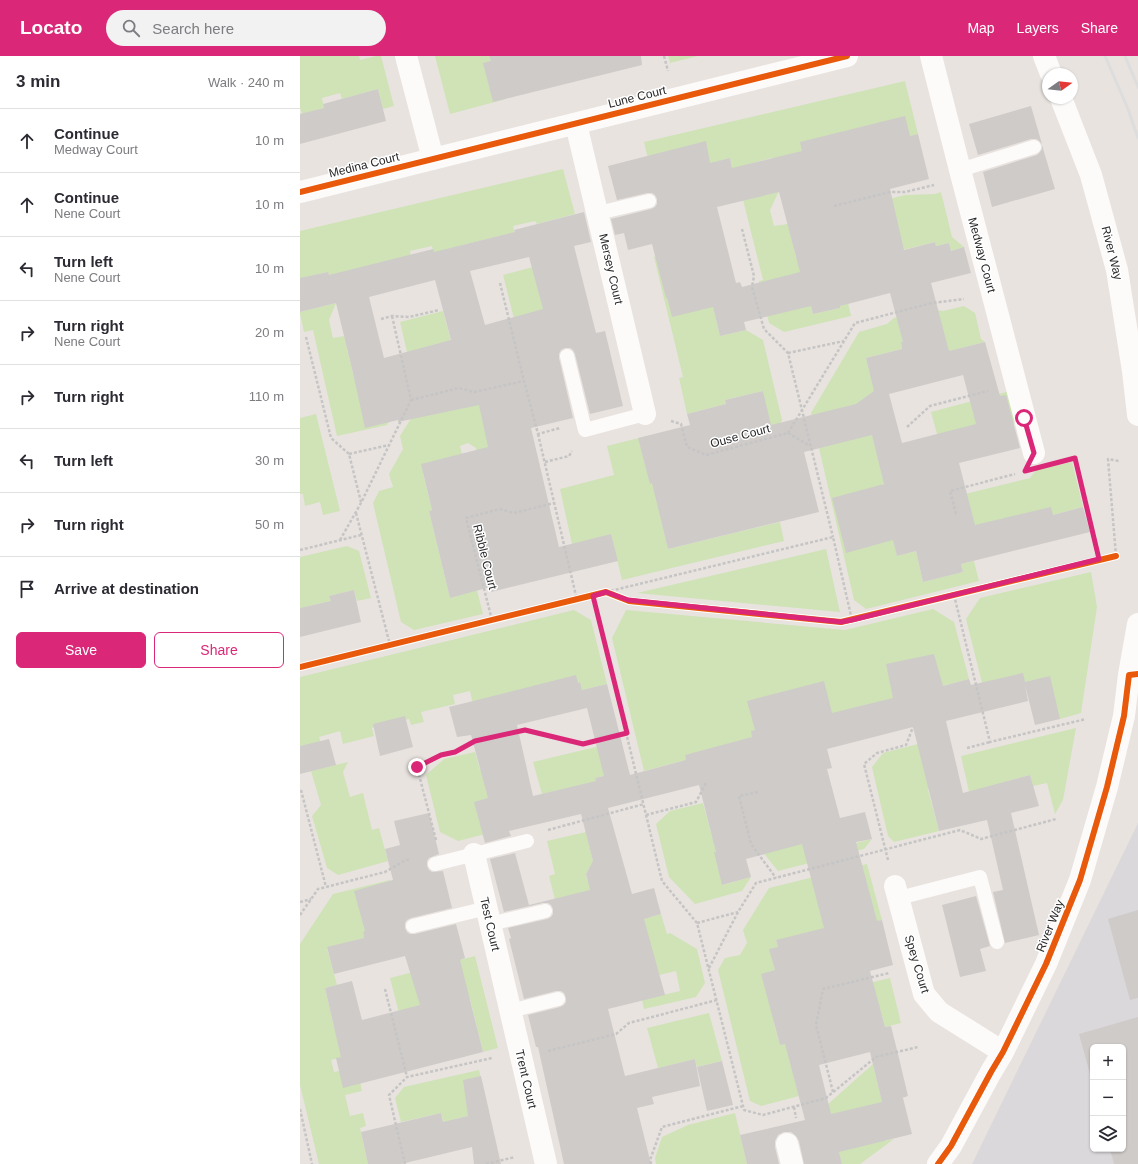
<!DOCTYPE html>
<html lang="en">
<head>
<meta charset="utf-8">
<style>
	:root { --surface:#fff; --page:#f2f2f3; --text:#2b2b33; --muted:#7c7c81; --line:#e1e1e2; --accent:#db2777 }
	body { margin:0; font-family:Arial,sans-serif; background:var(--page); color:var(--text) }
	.controls { position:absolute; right:12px; bottom:12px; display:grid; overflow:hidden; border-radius:6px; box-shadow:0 1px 3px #0004 }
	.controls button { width:36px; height:36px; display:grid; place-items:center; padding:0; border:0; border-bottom:1px solid var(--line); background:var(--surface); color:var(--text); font:20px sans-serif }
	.compass { position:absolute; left:742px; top:12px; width:36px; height:36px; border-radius:50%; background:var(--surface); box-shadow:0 1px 3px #0004; rotate:75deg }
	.stop { position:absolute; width:12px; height:12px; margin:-9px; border:3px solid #db2777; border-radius:50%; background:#fff }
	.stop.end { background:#db2777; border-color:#fff; box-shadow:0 1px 4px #0008 }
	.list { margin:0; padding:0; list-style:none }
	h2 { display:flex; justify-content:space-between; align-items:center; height:52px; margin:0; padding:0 16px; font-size:17px }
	h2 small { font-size:13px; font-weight:400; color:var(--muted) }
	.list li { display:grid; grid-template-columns:26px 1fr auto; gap:12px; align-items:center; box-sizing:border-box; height:64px; padding:0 16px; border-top:1px solid var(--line) }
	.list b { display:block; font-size:15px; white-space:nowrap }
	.list p { margin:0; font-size:13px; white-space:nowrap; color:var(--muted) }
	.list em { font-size:13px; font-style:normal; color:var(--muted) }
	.actions { display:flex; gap:8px; padding:12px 16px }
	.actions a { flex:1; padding:9px 0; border:1px solid var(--accent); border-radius:6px; text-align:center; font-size:14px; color:var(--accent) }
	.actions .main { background:var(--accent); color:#fff }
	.icon { flex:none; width:22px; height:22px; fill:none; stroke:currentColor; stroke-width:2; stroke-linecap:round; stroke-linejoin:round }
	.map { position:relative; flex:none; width:838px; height:1108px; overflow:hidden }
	header { display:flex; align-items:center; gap:24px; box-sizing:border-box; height:56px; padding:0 20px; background:var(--accent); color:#fff }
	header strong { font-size:19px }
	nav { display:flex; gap:22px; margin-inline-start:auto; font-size:14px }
	.search { width:280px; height:36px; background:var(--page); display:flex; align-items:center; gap:10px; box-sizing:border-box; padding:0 14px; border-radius:22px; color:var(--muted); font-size:15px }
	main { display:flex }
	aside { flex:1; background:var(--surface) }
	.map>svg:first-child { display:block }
	.industrial { fill:#dbd8db; fill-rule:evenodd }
	.green { fill:#cfe3b7 }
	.building { fill:#cfcbc9; fill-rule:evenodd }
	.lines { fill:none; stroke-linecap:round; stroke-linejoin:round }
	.path { stroke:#c6c5c5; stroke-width:2.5; stroke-dasharray:3 2; stroke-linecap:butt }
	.service { stroke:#fcfbfa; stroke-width:14 }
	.minor { stroke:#fcfbfa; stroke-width:22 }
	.rail { stroke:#ddddde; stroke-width:3 }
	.cycleway-casing { stroke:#fff; stroke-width:8 }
	.cycleway { stroke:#e8590c; stroke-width:6 }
	.route { stroke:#db2777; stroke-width:5 }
	.labels { text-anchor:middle; stroke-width:3; stroke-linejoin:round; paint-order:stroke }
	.street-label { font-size:12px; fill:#292929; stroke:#fff }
</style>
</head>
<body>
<header>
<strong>Locato</strong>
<div class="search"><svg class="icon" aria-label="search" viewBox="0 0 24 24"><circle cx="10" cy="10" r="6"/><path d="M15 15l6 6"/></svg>Search here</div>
<nav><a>Map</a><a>Layers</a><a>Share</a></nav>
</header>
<main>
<aside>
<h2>3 min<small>Walk · 240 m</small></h2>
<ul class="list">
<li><svg class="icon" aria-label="ahead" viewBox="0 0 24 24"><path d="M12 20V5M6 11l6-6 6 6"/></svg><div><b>Continue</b><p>Medway Court</p></div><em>10 m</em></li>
<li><svg class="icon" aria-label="ahead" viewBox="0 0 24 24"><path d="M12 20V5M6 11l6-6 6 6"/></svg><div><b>Continue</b><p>Nene Court</p></div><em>10 m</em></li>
<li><svg class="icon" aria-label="left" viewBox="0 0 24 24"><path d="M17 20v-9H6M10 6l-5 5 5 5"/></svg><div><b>Turn left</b><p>Nene Court</p></div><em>10 m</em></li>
<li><svg class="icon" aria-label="right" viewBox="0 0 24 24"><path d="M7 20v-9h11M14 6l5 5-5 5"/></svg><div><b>Turn right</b><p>Nene Court</p></div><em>20 m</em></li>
<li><svg class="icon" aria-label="right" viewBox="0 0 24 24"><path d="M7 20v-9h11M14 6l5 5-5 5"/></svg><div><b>Turn right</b></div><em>110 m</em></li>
<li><svg class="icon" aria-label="left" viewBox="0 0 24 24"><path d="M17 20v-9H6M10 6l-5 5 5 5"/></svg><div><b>Turn left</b></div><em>30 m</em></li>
<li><svg class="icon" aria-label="right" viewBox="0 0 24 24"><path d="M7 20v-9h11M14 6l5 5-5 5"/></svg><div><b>Turn right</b></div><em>50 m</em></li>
<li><svg class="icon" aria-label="arrive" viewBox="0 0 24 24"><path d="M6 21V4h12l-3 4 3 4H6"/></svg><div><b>Arrive at destination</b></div></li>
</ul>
<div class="actions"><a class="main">Save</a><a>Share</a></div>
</aside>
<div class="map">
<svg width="838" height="1108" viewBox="0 0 838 1108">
	<rect width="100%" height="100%" fill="#e8e3df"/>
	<path class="industrial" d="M838,767V1108H672ZM793,991H823V1093H793Z"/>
	<path class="green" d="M0,0H59L60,4L76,0H81L94,50L83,53L78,33L42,43L40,37L22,42L24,52L2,58L0,52Z
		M135,0H189L191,5L201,23L206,43L150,58Z
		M368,0H398L370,7Z
		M605,25L618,78L506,108L471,102L449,108L433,117L430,102L412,107V246L420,280L446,274L463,284L482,364L477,373L435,384L470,368L463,335L425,344L426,348L387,358L379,322L383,321L354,201L371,197L344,86Z
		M263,113L275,158L237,168L235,165L213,170L216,182L200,180L163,189L135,203L132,190L110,195L112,206L31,228L28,216L3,222L0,234V175Z
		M479,135L470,154L474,170L488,168L496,201L503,215L513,258L540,252V250L548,247L551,260L484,276L469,267L459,225L463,224L443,144Z
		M641,136L652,181L664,191L651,195L649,187L636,190L635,186L602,194L531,158L605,139L635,138Z
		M251,206L267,245L222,295L203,219Z
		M36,247L29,264L33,282L44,280L53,317L97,352L87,369L37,380L13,274L4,276L0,258V256Z
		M664,250L675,257L681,283L685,286L642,297L621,281L601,286L602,293L566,302L579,351L566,355L576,394L594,425L582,428L591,461L597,500L616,495L623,526L663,516L661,508L674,505L679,525L566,553L554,544L511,357L559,276L587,268L594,262L631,253L643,255Z
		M143,255L154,297L110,309L100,266Z
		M221,333L236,395L177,398L176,392L168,387L160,390L164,407L123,417L132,454L129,455L150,542L177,534L183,558L114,574L101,566L73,447L79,435L93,431L89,418L103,393L100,380L119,350Z
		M710,335L717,366L676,376L637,378L631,356Z
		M16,358L40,455L23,459L20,446L5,450L3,438H0V362Z
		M351,379L367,423L361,463L368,493L480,466L484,485L322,524L311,479L272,488L260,433L314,419L307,390Z
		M772,406L783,451L726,466L666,473L657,440L730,422L736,414Z
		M47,490L59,495L71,542L57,545L54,534L30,540L31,545L0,552V501Z
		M526,493L540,556L337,537Z
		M791,516L797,551L781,657L760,663L725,626L682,627L666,563L680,542Z
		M633,553L654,566L669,623L394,697L397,708L382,705L344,715L312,582L326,554L545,574Z
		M274,554L291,564L307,628L282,634L280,626L243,635L173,648L170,635L153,639L155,648L121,656L124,666L111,669L109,663L72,672L74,680L43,688L40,675L19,681L22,691L6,695L5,689L0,690V621Z
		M776,672L763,744L755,758L747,727L733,730L730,719L708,725L670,740L661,700Z
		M321,685L328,715L295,722L298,732L281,729L242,738L233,706Z
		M618,688L639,731L628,734L639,775L594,786L588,780L572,711L583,697Z
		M175,696L180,714L194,710L209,772L158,785L140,776L126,719L144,703Z
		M48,706L43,716L50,741L63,737L72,774L79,772L88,805L38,819L27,812L12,760L21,749L11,715Z
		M492,736L511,798L572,783L564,793L478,815L454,785Z
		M403,747L412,780L426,793L415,796L423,829L451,821L442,835L395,848L369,821L356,768L370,755Z
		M286,776L294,809L289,812L286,818L287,824L337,865L361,858L367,878L370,877L397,893L405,927L396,941L344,953L342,944L380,935L376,915L359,919L356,908L275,981L255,898L268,895L249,820L255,818L247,785Z
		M567,808L582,864L535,877L476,885L483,905L474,968L480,989L490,986L489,1001L499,1040L461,1050L450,1045L418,914L425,902L440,899L447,887L443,874L469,832Z
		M90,824L93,832L85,870L63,876L64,882L27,892L37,929L25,932L34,971L54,998L31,1004L34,1016L44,1014L59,1021L62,1035L45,1039L50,1060L63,1057L66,1070L60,1072L68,1108H19L0,1029V888L33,838Z
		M175,900L198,992L183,996L170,943L100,961L90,922Z
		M590,922L601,967L585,971L582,960L563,965L526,937Z
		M409,957L422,1005L397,1011L395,1003L358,1012L347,972Z
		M573,1008L582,1046V1071L585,1085L594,1083L560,1108H542L527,1049Z
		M179,1014L189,1055L155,1063L146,1075L141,1057L101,1066L95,1042L104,1031Z
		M435,1057L447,1108H356L355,1102L362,1081L388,1069Z"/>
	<path class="building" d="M189,0H341L342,9L193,46L183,7L191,5Z
		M78,33L86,65L0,88V58L24,52L23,48Z
		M731,50L742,88L739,85L736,83H731L678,99L669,68Z
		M605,60L610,80L618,78L629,123L590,133L604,194L635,186L636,190L649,187L651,195L664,191L671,217L631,227L649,295L685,286L700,340L706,339L720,392L659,407L675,469L751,451L753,459L783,451L790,476L661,508L663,516L623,526L616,495L597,500L593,484L546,497L532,442L584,428L572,379L504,396L519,456L368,493L352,427L350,428L338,382L390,369L387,358L426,348L425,344L463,335L471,369L556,348L574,335L566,302L602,293L601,286H603L590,237L540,250V252L513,258L511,250L444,266L446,274L420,280L413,251L372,261L367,241L366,242L352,188L328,194L324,177L315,179L311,163L351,153L355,151L357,148V143L355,139L352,137H347L317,144L308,110L406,85L410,107L430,102L432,112L502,95L500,86ZM479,136L500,216L442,231L440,226L436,227L417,151ZM663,319L676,368L602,387L589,338Z
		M742,89L755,133L692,151L683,116L737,99L740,96L742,93Z
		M284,156L291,186L274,190L296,277L305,275L323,350L290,358L275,298L273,294L270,292H265L261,294L259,298V302L273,362L231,372L259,491L311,478L318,505L191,536L190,531L150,542L129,455L132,454L121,408L188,391L179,349L98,366V364L65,372L53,317L36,247L0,256V222L28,216L29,219L133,193L134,196L215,176L214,174ZM229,201L243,253L185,269L170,215ZM135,224L151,284L84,302L69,241Z
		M54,534L61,566L0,581V552L31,545L29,540Z
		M634,598L643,630L669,623L671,629L723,617L725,626L750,620L760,663L735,669L725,629L728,645L646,665L663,737L730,719L739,750L711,757L739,879L705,887L693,836L703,834L687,764L639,775L613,671L527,693L532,712L527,713L540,762L565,756L572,783L556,786L577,865L582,864L593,909L570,915L585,971L591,970L599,1002L608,1040L602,1042H603L612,1078L539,1096L542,1108H504L499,1085L496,1080L491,1076H484L478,1079L475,1085V1091L479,1108H447L440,1079L505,1064L485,988L480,989L461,918L475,914L469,893L478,891L476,884L524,872L502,788L446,803L451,821L422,829L414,796H416L399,729L308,752L332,838L354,832L361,858L344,863L365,939L308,953L325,1020L395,1003L400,1030L352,1041L354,1048L337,1052L351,1108H264L238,991H236L228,959L260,951L264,949L266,946V941L264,937L261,935H256L224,943L209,883L211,882L208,872L247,863L251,861L253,858V853L251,849L248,847H243L204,856L190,803L215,797L229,849L290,834L286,818L293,805L281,758L209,775L211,780L185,787L174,746L188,742L171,679L157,681L149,651L276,619L278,627L280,626L282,634L307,628L330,719L386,704L385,699L452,681L451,675L455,674L447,645L524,625L532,657L593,642L586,608ZM287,652L304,720L295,722L296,725L233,740L217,669ZM570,996L582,1046L531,1058L519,1009Z
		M105,660L113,691L80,700L73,668Z
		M29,683L36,709L0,718V690Z
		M129,757L139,798L129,802L127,805V810L129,814L132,816L143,815L152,852L111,862L107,864L105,867V872L107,876L110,878H115L156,868L165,902L160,904L183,996L43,1032L36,1002L41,1001L25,932L52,925L62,964L120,949L105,900L34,918L27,891L64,882L63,876L65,875L54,835L93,824L85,793L100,789L94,765Z
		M676,840L690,890L680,893L686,915L660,921L642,849Z
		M838,854V942L830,944L808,863Z
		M838,961V1108H814L810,1093H823V991H793V1029L779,978Z
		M422,1005L433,1049L407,1055L397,1011Z
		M181,1020L201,1108H174L172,1091L101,1108H68L61,1076L141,1057L143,1066L168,1060L163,1024Z"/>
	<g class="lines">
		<path class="path" d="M364,0L368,15
			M534,150L590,136H605L634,129
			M442,173L454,220L452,231L464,273L488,297L533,481
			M200,227L224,325
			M81,263L92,260L109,261L139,254
			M6,281L31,382L49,398L61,446
			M488,297L544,285
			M111,344L159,332L174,336L224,325L238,378L260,372
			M371,365L381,368L387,391L406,399L488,377
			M607,371L630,350L688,335
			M488,377L555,267L632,247L664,243
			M488,377L510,390
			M238,378L277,544
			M49,398L89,389
			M245,406L269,400L272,395
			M761,406L775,402L799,503
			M56,457L90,589
			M656,458L650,435L715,418
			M40,484L61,447L111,344L92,260
			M0,494L61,479
			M816,500L808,403L819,405
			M306,536L533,481L552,564
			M654,539L690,686L786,663
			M293,540L362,825L397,867L444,1054L463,1059L526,1042L576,1001L618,991
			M192,564L166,462L200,453L214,457L254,447
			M667,692L690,686
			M1,734L26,831
			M458,736L439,740L451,788L476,822
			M346,759L396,746L406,727
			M248,774L344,748
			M136,784L117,711L141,699L155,696L175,685L225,674L283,688L327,677
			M588,804L564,708L577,697L606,689L613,671
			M0,846L11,843
			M0,859L18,833L85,816L106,804L111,803
			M397,867L438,856
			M409,912L438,856L456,827L660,774L681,783L756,763
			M85,933L107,1021
			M248,995L316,978L329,967L417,944
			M533,1036L516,969L523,933L589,917
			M494,1051L496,1062
			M0,1053L12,1108
			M105,1108L89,1039L107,1021L192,1002
			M186,1108L215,1101
			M351,1108L350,1104L362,1071L443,1050"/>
		<path class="service" d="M660,114L734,91
			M298,157L349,145
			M267,300L285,374L345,358
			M135,808L227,785
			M599,842L680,821L697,886
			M190,868L245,855
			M113,870L187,852
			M210,955L258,943"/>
		<path class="minor" d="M106,0L133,103
			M631,0L660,114L734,397
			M744,0L751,18
			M761,42L791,119L817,214L833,315L838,359
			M276,68L345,358
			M0,136L547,0
			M174,798L246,1108
			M595,830L624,938L639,956L703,996
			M487,1088L492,1108
			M638,1108L651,1090L691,1016L703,996L746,908L780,824L807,731L824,660L829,619L838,568"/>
		<path class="rail" d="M805,0L828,53L838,82
			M825,0L838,31"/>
		<defs>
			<path id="cycleway" d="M0,136L547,0
				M0,611L306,536L329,545L541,566L816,500
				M638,1108L651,1090L691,1016L703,996L746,908L780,824L807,731L824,660L829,619L838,618"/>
		</defs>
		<use href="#cycleway" class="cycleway-casing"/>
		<use href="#cycleway" class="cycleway"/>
	</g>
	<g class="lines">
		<path class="route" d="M117,711L141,699L155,696L175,685L225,674L283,688L327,677L293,540L306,536L328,544L541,566L552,564L799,503L775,402L725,415L734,397L724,362"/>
	</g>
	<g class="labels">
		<g class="street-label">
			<text transform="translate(337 41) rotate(-14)" y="4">Lune Court</text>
			<text transform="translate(64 109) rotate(-14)" y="4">Medina Court</text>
			<text transform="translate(812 197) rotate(76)" y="4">River Way</text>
			<text transform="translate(682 199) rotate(75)" y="4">Medway Court</text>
			<text transform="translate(311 213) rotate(77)" y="4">Mersey Court</text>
			<text transform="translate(440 380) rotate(-15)" y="4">Ouse Court</text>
			<text transform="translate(185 501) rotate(76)" y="4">Ribble Court</text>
			<text transform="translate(190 868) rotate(77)" y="4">Test Court</text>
			<text transform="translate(750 870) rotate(-68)" y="4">River Way</text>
			<text transform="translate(617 908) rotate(73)" y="4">Spey Court</text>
			<text transform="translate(226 1023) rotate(77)" y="4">Trent Court</text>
		</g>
	</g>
</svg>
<div class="controls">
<button>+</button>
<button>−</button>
<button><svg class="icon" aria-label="layers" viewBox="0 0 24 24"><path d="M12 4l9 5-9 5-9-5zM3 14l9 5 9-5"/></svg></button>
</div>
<svg class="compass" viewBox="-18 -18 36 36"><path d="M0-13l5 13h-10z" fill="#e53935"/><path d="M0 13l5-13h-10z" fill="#7c7c81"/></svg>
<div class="stop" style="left:724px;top:362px"></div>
<div class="stop end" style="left:117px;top:711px"></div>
</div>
</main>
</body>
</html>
